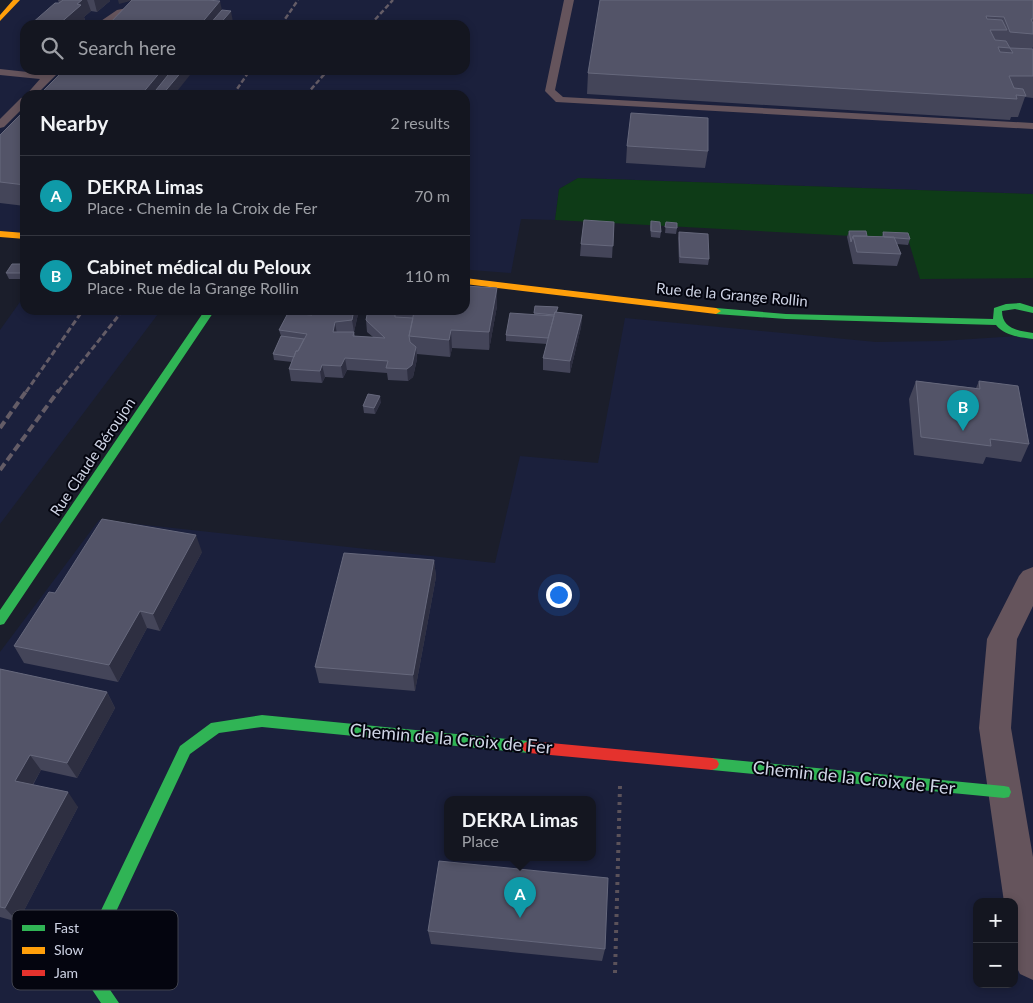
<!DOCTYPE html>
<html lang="en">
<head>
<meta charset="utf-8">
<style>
	:root { --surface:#141620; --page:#21232d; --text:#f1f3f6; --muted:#9d9fa5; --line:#33353e; --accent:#ea580c }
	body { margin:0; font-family:Lato,sans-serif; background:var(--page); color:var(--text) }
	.controls { position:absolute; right:15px; bottom:15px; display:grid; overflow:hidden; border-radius:10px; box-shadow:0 2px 8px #0003 }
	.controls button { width:45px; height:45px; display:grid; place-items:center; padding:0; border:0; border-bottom:1px solid var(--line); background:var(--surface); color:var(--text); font:25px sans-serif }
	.you { position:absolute; left:558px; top:594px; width:18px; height:18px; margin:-12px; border:4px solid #fff; border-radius:50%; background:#1a73e8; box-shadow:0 0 0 8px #1a73e833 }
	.badge { display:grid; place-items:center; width:32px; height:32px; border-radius:50%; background:var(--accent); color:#fff; font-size:16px; font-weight:700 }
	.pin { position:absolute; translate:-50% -41px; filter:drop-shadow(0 1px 2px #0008) }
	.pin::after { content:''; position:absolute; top:26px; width:18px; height:15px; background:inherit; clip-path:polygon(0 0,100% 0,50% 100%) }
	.popup { position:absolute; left:444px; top:796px; width:152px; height:65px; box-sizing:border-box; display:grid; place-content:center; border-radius:10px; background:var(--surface); filter:drop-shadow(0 1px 4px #0005); font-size:16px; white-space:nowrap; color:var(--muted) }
	.popup b { font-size:19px; color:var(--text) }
	.popup::after { content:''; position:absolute; left:50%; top:100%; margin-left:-10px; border:10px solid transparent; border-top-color:var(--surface) }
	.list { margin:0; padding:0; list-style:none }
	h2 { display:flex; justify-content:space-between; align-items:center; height:65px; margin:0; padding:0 20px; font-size:21px }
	h2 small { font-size:16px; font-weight:400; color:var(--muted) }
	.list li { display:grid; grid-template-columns:32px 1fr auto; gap:15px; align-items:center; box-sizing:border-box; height:80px; padding:0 20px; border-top:1px solid var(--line) }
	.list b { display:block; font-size:19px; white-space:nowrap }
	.list p { margin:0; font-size:16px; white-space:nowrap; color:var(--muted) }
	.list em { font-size:16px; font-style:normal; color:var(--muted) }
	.icon { flex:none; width:28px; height:28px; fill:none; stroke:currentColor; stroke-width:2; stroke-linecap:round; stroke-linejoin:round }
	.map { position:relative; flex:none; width:1033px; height:1003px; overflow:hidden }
	.search { position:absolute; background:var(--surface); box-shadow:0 2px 8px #0003; left:20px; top:20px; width:450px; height:55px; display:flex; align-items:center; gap:12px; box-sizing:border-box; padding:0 18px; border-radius:15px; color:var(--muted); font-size:19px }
	.panel { position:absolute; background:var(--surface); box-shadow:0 2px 8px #0003; left:20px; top:90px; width:450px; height:225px; border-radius:15px }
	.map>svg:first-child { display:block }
	.built { fill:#1b203c; fill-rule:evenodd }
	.green { fill:#0e3b17 }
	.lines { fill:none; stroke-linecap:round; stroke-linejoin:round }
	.path { stroke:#5b525a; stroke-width:4; stroke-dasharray:3 5; stroke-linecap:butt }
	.lane { fill:#65545c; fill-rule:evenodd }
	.street { fill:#65545c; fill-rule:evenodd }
	.fast { fill:#30b455; fill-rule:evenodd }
	.slow { fill:#ff9f0a; fill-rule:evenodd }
	.jam { fill:#e5322d; fill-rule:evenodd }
	.rail-far2 { stroke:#645c66; stroke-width:2.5; stroke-dasharray:5 2.5; stroke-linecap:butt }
	.rail-far1 { stroke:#645c66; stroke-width:3; stroke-dasharray:6 3; stroke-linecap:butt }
	.rail { stroke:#645c66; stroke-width:4; stroke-dasharray:8 4; stroke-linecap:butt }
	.wall { fill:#444559; fill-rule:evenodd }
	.shaded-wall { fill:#2e2f41 }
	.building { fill:#535468; stroke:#66687c }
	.labels { text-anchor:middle; stroke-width:4; stroke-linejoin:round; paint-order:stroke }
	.street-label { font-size:15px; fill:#ced3e4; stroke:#04050f }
	.near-street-label { font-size:18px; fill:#ced3e4; stroke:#04050f }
	.key { fill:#04050f; stroke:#41434f; stroke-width:1 }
	.key-label { font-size:14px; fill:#ced3e4 }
</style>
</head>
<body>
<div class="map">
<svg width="1033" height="1003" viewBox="0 0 1033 1003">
	<rect width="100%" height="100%" fill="#1b1e2b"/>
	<path class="built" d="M17,0H1033V194L578,178L559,189L555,220L521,219L511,273L471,270L465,269V95H25V236L0,234V19ZM25,25H465V70H25Z
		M25,295V310H161L0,524V330Z
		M625,318L876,342L941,341L1033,335V1003H0V652L99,520L495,563L520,456L598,463ZM448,799H592V857H448ZM977,902H1014V984H977Z"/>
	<path class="green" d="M578,178L1033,194V278L920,279L908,239L555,220L559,189Z"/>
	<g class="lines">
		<path class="path" d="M615,973L620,786"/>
		<path class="lane" d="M166,0H176L172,5L123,14L107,25H95L117,10Z
			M564,0H574L555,90L563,97L1033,123V129L556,102L545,91Z
			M0,69L46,74L50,70H58L59,72L36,95L25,96L40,79L0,75Z
			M25,97V106L4,127L0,128V119L21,98Z"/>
		<path class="street" d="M1033,567V606L1017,639L1011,728L1033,857V980L1020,974L1014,962V902H1004L979,728L987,639L1019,576L1023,571Z"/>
		<path class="fast" d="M1020,303L1033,307V313L1015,309L1002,311C1002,329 1019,331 1033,333V339C1020,337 1005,336 996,325L786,319L716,314L711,311L716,308L786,314L993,319L994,308L1006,304Z
			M205,310H215L4,624L0,625V610Z
			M262,715L529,741L534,743L536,747L534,751L529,753L262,727L219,733L190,754L98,950L104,981L119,1003H101L89,985L82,950L180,746L211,723Z
			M712,758L1004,786L1009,787L1011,792L1009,797L1004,798L712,770L707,768L705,764L707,760Z"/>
		<path class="slow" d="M13,0H20L0,21V15Z
			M0,231L25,233V239L0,237Z
			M465,278L716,308L721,311L716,314L465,284Z"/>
		<path class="jam" d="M529,741L712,758L717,760L719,764L717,768L712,770L529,753L524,751L522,747L524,743Z"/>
		<path class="rail-far2" d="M281,25L298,0
			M370,25L393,0
			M233,95L250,70
			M306,95L328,70"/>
		<path class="rail-far1" d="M26,392L83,310
			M58,392L123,310"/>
		<path class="rail" d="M0,428L27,390
			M0,470L59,390"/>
	</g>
	<path class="wall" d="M58,0H110V1L97,12L91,11L84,17L85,20L80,25H31V24L59,3Z
		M1033,0V47L1032,49H1033V98L1025,97L1018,117H1011L1010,120L587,94L588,73Z
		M25,110V206L0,203V135Z
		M627,146L708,151L705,168L626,163Z
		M651,221L661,232L660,238L651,237L650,227Z
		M614,222L612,258L580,256L581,244Z
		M666,222L677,228L676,234L665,233Z
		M849,231L867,236L882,237L883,232L910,239L908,245L897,244L901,254L897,266L853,264L847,237Z
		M679,232L709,259L708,265L679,263L678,238Z
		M25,264L22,279H9L6,273Z
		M497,306L489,350L452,348L450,357L417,354V359L413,377L408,381L388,380L387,373L347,370L343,378L325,377L322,383L291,381L289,369L292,362L274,360L273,354L281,336L279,330L312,315L314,311L312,310H465ZM358,314V315H367L366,320L367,332L373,337L355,336L354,332Z
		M535,306L558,307L557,312L582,315L581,327L570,373L543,370V358L547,344L506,341V335L534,314Z
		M916,381L976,388L979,381L1029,444L1021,462L986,457L983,464L914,455L909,399Z
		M381,402L375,414L364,413L363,406Z
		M202,552L160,631L147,628L118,682L24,663L14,646L55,593Z
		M434,560L436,577L415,691L319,683L315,667Z
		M0,669L107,692L115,708L77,778L41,770L33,785L78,807L18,922L0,917Z
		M428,931L605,949L602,961L431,944Z"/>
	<path class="shaded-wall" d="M82,0H87L91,11L84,17L85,20L80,25H58Z
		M94,0H110V1L97,12Z
		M118,0H134L119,4Z
		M220,1L224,20L231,11L233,22L230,25H200Z
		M162,70H194L174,95H141Z
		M25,265V275L22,279L20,273Z
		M497,288V306L489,350V332Z
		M354,310H357L358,314L354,332L352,320Z
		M582,315L581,327L570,373V361Z
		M335,322L337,334L333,332Z
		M451,330L452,348L450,357L449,340Z
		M416,347L417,359L413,377L408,381L407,369Z
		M345,358L347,370L343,378L341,366Z
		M322,365L325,377L322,383L320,371Z
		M380,396L381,402L375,414L374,408Z
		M196,535L202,552L160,631L153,614Z
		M434,560L436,577L415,691L413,675Z
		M140,611L147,628L118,682L109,665Z
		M107,692L115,708L77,778L67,763Z
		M30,755L41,770L26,796L15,781Z
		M68,792L78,807L18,922L5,908Z"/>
	<path class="building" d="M63,0H82L77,4L81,5L58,25H41L31,24L55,3H59Z
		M132,0H207L220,1L200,25H108Z
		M600,0H1033V19H1031L1033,24V34L1010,32L1004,17L986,16L987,19L1002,20L1007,30H990L995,40L1006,41L1010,48L998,47L1000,52L1013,53L1010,48L1033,49V76H1009L1014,88L1023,89L1026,96L1016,95L1017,99L588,73Z
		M222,10L231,11L219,25H209Z
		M64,70H162L141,95H39Z
		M172,70H183L162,95H152Z
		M25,110V185L0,182V135Z
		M631,113L708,118V151L627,146Z
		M584,220L614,222L613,246L581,244Z
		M651,221L660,222L661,232L651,231Z
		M666,222L677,223V228L665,227Z
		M849,231H866L867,236H853L851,242Z
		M679,232L708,234L709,259L680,257Z
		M883,232L908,233L910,239L884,237Z
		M853,236L894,237L901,254L857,252Z
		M12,264H25V265L20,273H6Z
		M465,286L497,288L489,332L451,330L449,340L409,336L414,312L395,311V310H465Z
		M535,306L558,307L556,312H555L554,315L534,313Z
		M314,310H354L352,320L335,322L333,332H354L353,336L385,338L366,320L368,310H395V317L413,318L409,336L410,342L416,347L412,365L407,369L386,368L388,361L345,358L341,366L322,365L320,371L289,369L296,351H298L307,334L279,330L288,313L312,315Z
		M555,312L582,315L570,361L543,358Z
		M510,313L554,316L548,338L506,335Z
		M281,336L304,339L298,351H296L294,357L273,354Z
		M916,381L980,389L979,381L1018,386L1029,444L990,439L991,446L921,437Z
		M368,394L380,396L374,408L363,406Z
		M102,519L196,535L153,614L140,611L109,665L14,646L49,592L55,593Z
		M344,553L434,560L413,675L315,667Z
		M0,669L107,692L67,763L30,755L15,781L68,792L5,908L0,907Z
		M439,861L608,878L605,949L428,931Z"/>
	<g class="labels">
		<g class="street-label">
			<text transform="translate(732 295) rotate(5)" y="5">Rue de la Grange Rollin</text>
			<text transform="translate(93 457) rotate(-56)" y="5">Rue Claude Béroujon</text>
		</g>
		<g class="near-street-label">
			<text transform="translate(451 739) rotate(5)" y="6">Chemin de la Croix de Fer</text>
			<text transform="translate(854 778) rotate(6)" y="6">Chemin de la Croix de Fer</text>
		</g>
	</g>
	<rect x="12" y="910" width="166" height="80" rx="8" class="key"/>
	<rect x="22" y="925" width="23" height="6" fill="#30b455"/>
	<rect x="22" y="947" width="23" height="7" fill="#ff9f0a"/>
	<rect x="22" y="970" width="23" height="6" fill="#e5322d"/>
	<g class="key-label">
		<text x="54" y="933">Fast</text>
		<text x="54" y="955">Slow</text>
		<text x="54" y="978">Jam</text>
	</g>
</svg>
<div class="controls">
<button>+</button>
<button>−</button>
</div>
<div class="you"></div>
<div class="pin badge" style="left:520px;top:918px;background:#0f9aa8">A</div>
<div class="popup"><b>DEKRA Limas</b>Place</div>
<div class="pin badge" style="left:963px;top:431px;background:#0f9aa8">B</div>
<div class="search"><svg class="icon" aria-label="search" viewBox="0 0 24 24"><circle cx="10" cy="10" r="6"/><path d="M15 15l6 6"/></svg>Search here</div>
<section class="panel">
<h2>Nearby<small>2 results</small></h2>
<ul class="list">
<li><span class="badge" style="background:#0f9aa8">A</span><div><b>DEKRA Limas</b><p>Place · Chemin de la Croix de Fer</p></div><em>70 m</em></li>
<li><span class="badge" style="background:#0f9aa8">B</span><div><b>Cabinet médical du Peloux</b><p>Place · Rue de la Grange Rollin</p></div><em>110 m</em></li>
</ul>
</section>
</div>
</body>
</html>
